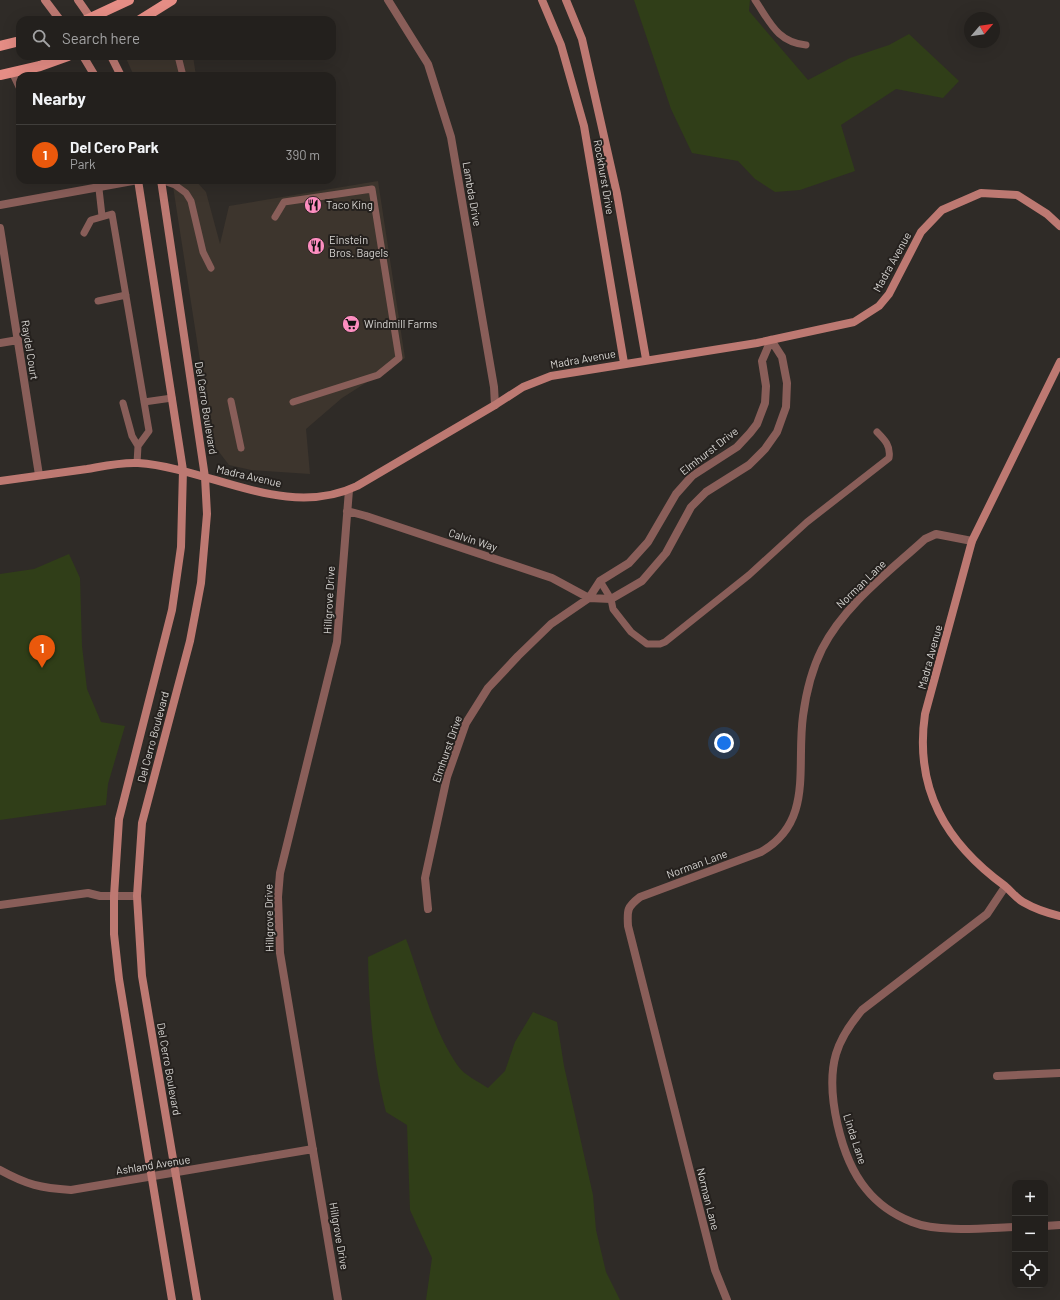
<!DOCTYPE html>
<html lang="en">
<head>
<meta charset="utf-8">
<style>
	:root { --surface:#23201d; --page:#2f2d2a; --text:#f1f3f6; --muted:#a3a3a4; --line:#403e3b; --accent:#ea580c }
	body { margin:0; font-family:Barlow,sans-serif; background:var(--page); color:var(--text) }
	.controls { position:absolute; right:12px; bottom:12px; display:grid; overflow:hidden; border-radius:8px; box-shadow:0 4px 16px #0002 }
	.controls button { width:36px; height:36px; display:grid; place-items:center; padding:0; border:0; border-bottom:1px solid var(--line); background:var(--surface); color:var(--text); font:20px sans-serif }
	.compass { position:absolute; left:964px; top:12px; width:36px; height:36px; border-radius:50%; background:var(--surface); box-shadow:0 4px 16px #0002; rotate:61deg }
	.you { position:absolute; left:724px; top:743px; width:14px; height:14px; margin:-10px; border:3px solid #fff; border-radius:50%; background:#1a73e8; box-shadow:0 0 0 6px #1a73e833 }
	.badge { display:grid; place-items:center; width:26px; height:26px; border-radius:50%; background:var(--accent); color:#fff; font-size:13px; font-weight:700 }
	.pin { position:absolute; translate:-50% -33px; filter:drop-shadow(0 1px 2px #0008) }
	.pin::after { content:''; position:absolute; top:21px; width:14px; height:12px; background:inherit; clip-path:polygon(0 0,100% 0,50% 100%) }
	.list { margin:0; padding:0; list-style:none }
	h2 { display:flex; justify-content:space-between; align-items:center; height:52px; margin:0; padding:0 16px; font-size:17px }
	h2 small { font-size:13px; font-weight:400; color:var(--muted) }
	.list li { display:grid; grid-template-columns:26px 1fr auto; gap:12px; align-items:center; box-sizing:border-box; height:60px; padding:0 16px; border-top:1px solid var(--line) }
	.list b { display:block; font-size:15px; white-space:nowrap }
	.list p { margin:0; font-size:13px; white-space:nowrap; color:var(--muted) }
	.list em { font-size:13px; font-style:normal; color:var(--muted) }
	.icon { flex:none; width:22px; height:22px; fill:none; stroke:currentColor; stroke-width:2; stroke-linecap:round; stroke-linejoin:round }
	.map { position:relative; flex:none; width:1060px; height:1300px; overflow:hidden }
	.search { position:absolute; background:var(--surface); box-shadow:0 4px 16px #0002; left:16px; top:16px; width:320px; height:44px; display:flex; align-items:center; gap:10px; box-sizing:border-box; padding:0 14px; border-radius:12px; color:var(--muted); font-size:15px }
	.panel { position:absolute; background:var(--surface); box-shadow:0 4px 16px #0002; left:16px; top:72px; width:320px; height:112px; border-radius:12px }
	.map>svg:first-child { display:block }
	.built { fill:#3d352d }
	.green { fill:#303e18 }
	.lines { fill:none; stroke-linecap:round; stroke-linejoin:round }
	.lane { stroke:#895e59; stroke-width:7 }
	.street { stroke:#895e59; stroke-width:8 }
	.secondary { stroke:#bd7972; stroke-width:8 }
	.primary { stroke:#e58d85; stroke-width:10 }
	.labels { text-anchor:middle; stroke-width:4; stroke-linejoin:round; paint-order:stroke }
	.street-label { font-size:11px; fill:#d7d5d2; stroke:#25211e }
	.poi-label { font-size:11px; fill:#d7d5d2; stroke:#25211e; text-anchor:start }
</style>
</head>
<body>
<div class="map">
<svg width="1060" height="1300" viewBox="0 0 1060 1300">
	<rect width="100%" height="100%" fill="#2f2b27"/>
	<path class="built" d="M125,56H193L196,76H134Z
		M172,180H195L206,192L220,244L229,206L378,181L405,358L342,398L306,429L310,474L251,470L229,465L213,444Z"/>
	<path class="green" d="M634,0H750L749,11L808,80L850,58L889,45L909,34L959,81L943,98L896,89L841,125L855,171L800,190L775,192L755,179L738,161L692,153L671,109Z
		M69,554L80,578L82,646L87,689L101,722L125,726L108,784L106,805L0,820V574L34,569Z
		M406,939C422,981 432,1029 458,1066C464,1075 479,1082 488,1088L505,1071L515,1042L533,1012L557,1022L564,1066L593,1195L596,1230L606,1272L620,1300H426L432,1258L410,1210L407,1125L386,1112C373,1062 369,1009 368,957Z"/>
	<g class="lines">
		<path class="lane" d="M755,0C770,22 777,42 806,45
			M178,56L183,76
			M12,72L20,89
			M98,180L102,216
			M161,180L175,185L186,193L191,201L203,252L211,268
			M275,217L284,202L372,189L399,358L378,375L293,402
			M84,233L91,220L112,214L149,431L138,446L137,463
			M98,301L126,295
			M231,401L241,448
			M144,402L172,398
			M123,403L132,436L138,446
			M600,581L611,599L613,609L631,632L647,644H660L665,642L749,575L807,522L889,458C891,446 885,440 877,432"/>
		<path class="street" d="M388,0L428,64L451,137L494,387L495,405
			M0,205L138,180H161
			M0,228L39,475
			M0,343L18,340
			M347,511L366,516L552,578L589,598L611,599L642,581L666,553L691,507L706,492L749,465L765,449L777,432L786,407L787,383L782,357L771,340
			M1005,887L987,914L862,1010C851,1023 841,1037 836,1054C825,1092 841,1159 866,1189C878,1204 894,1215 912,1222C939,1233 986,1228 1015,1227
			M0,905L88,893L100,896H137
			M428,909L425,878L447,777L466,723L488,688L518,656L551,624L589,598L600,581L629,563L648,542L676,494L692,476L737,447L750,433L757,424L765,403L766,386L762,361L771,340
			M997,1076L1060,1073
			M0,1170C27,1185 41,1188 71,1190L313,1149
			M1045,1226L1060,1225
			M338,1300L280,953L278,897L280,873L337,642L349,490
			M727,1300L715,1270L628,926C627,910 627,907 640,897L761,852C814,822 796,767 803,716C806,693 812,669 822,649C845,604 889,572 925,539L936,534L972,541"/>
		<path class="secondary" d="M45,0L60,20
			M78,0L92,20
			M542,0L561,45L584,126L624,363
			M566,0L582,39L617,194L646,359
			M83,56L95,76
			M111,56L121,76
			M138,180L183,470L181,547L172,610L119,819L114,896V934L119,979L172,1300
			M161,180L205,477L207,514L201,583L190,641L142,823L137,896L142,976L197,1300
			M1060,362L972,541L925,714C914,789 946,843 1005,886C1011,891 1016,898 1023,902C1035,909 1047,913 1060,916
			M0,481C29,477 58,473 87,469C104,466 121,462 138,463C210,468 286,520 357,486L495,405L523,387L551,376L757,343L854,322L879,306L889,294L921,232L942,210L981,193L1017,195L1047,214L1060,226"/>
		<path class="primary" d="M86,20L129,0
			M140,20L172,0
			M0,46L20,41
			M0,75L40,66L68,56"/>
	</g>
	<defs>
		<symbol id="restaurant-disc" viewBox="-11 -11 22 22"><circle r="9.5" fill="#fd8ec0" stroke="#25211e"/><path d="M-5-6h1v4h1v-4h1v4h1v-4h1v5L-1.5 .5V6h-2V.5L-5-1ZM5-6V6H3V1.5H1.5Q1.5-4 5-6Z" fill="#111"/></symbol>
		<symbol id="supermarket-disc" viewBox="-11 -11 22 22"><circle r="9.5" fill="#fd8ec0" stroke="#25211e"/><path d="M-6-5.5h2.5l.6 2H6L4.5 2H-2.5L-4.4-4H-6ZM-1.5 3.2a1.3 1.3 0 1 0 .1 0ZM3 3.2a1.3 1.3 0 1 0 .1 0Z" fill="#111"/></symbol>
	</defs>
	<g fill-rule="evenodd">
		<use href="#restaurant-disc" x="303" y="195" width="20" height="20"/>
		<use href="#restaurant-disc" x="306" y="236" width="20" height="20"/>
		<use href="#supermarket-disc" x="341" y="314" width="20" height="20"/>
	</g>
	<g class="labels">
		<g class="street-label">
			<text transform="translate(604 177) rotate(80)" y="4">Rockhurst Drive</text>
			<text transform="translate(472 194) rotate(80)" y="4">Lambda Drive</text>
			<text transform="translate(892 262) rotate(-61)" y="4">Madra Avenue</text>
			<text transform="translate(30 350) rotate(81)" y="4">Raydel Court</text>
			<text transform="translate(583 359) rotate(-10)" y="4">Madra Avenue</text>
			<text transform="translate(206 408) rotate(81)" y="4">Del Cerro Boulevard</text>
			<text transform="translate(709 451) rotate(-38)" y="4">Elmhurst Drive</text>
			<text transform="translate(249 476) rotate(13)" y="4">Madra Avenue</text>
			<text transform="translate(473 540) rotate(18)" y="4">Calvin Way</text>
			<text transform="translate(861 584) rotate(-44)" y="4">Norman Lane</text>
			<text transform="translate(329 600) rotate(-87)" y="4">Hillgrove Drive</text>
			<text transform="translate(930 657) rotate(-75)" y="4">Madra Avenue</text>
			<text transform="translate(153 737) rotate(-75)" y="4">Del Cerro Boulevard</text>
			<text transform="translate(447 749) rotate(-71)" y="4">Elmhurst Drive</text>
			<text transform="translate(697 864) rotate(-20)" y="4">Norman Lane</text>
			<text transform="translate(269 918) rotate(-91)" y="4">Hillgrove Drive</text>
			<text transform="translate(169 1069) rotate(80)" y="4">Del Cerro Boulevard</text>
			<text transform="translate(855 1139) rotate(72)" y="4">Linda Lane</text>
			<text transform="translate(153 1165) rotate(-9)" y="4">Ashland Avenue</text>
			<text transform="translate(708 1199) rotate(76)" y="4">Norman Lane</text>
			<text transform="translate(339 1236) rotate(80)" y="4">Hillgrove Drive</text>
		</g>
		<g class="poi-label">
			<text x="326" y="209">Taco King</text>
			<text x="329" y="244">Einstein<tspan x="329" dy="13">Bros. Bagels</tspan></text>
			<text x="364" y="328">Windmill Farms</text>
		</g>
	</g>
</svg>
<div class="controls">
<button>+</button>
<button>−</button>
<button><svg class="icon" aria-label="locate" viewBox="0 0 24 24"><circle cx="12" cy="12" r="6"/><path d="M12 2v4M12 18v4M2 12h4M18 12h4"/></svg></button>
</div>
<svg class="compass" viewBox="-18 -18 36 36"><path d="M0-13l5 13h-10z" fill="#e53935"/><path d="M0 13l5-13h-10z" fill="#a3a3a4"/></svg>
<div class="you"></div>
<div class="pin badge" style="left:42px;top:668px">1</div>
<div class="search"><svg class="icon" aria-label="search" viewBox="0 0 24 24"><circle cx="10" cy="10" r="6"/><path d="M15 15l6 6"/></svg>Search here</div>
<section class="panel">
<h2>Nearby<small></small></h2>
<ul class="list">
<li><span class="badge">1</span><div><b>Del Cero Park</b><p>Park</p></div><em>390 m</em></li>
</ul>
</section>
</div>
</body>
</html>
